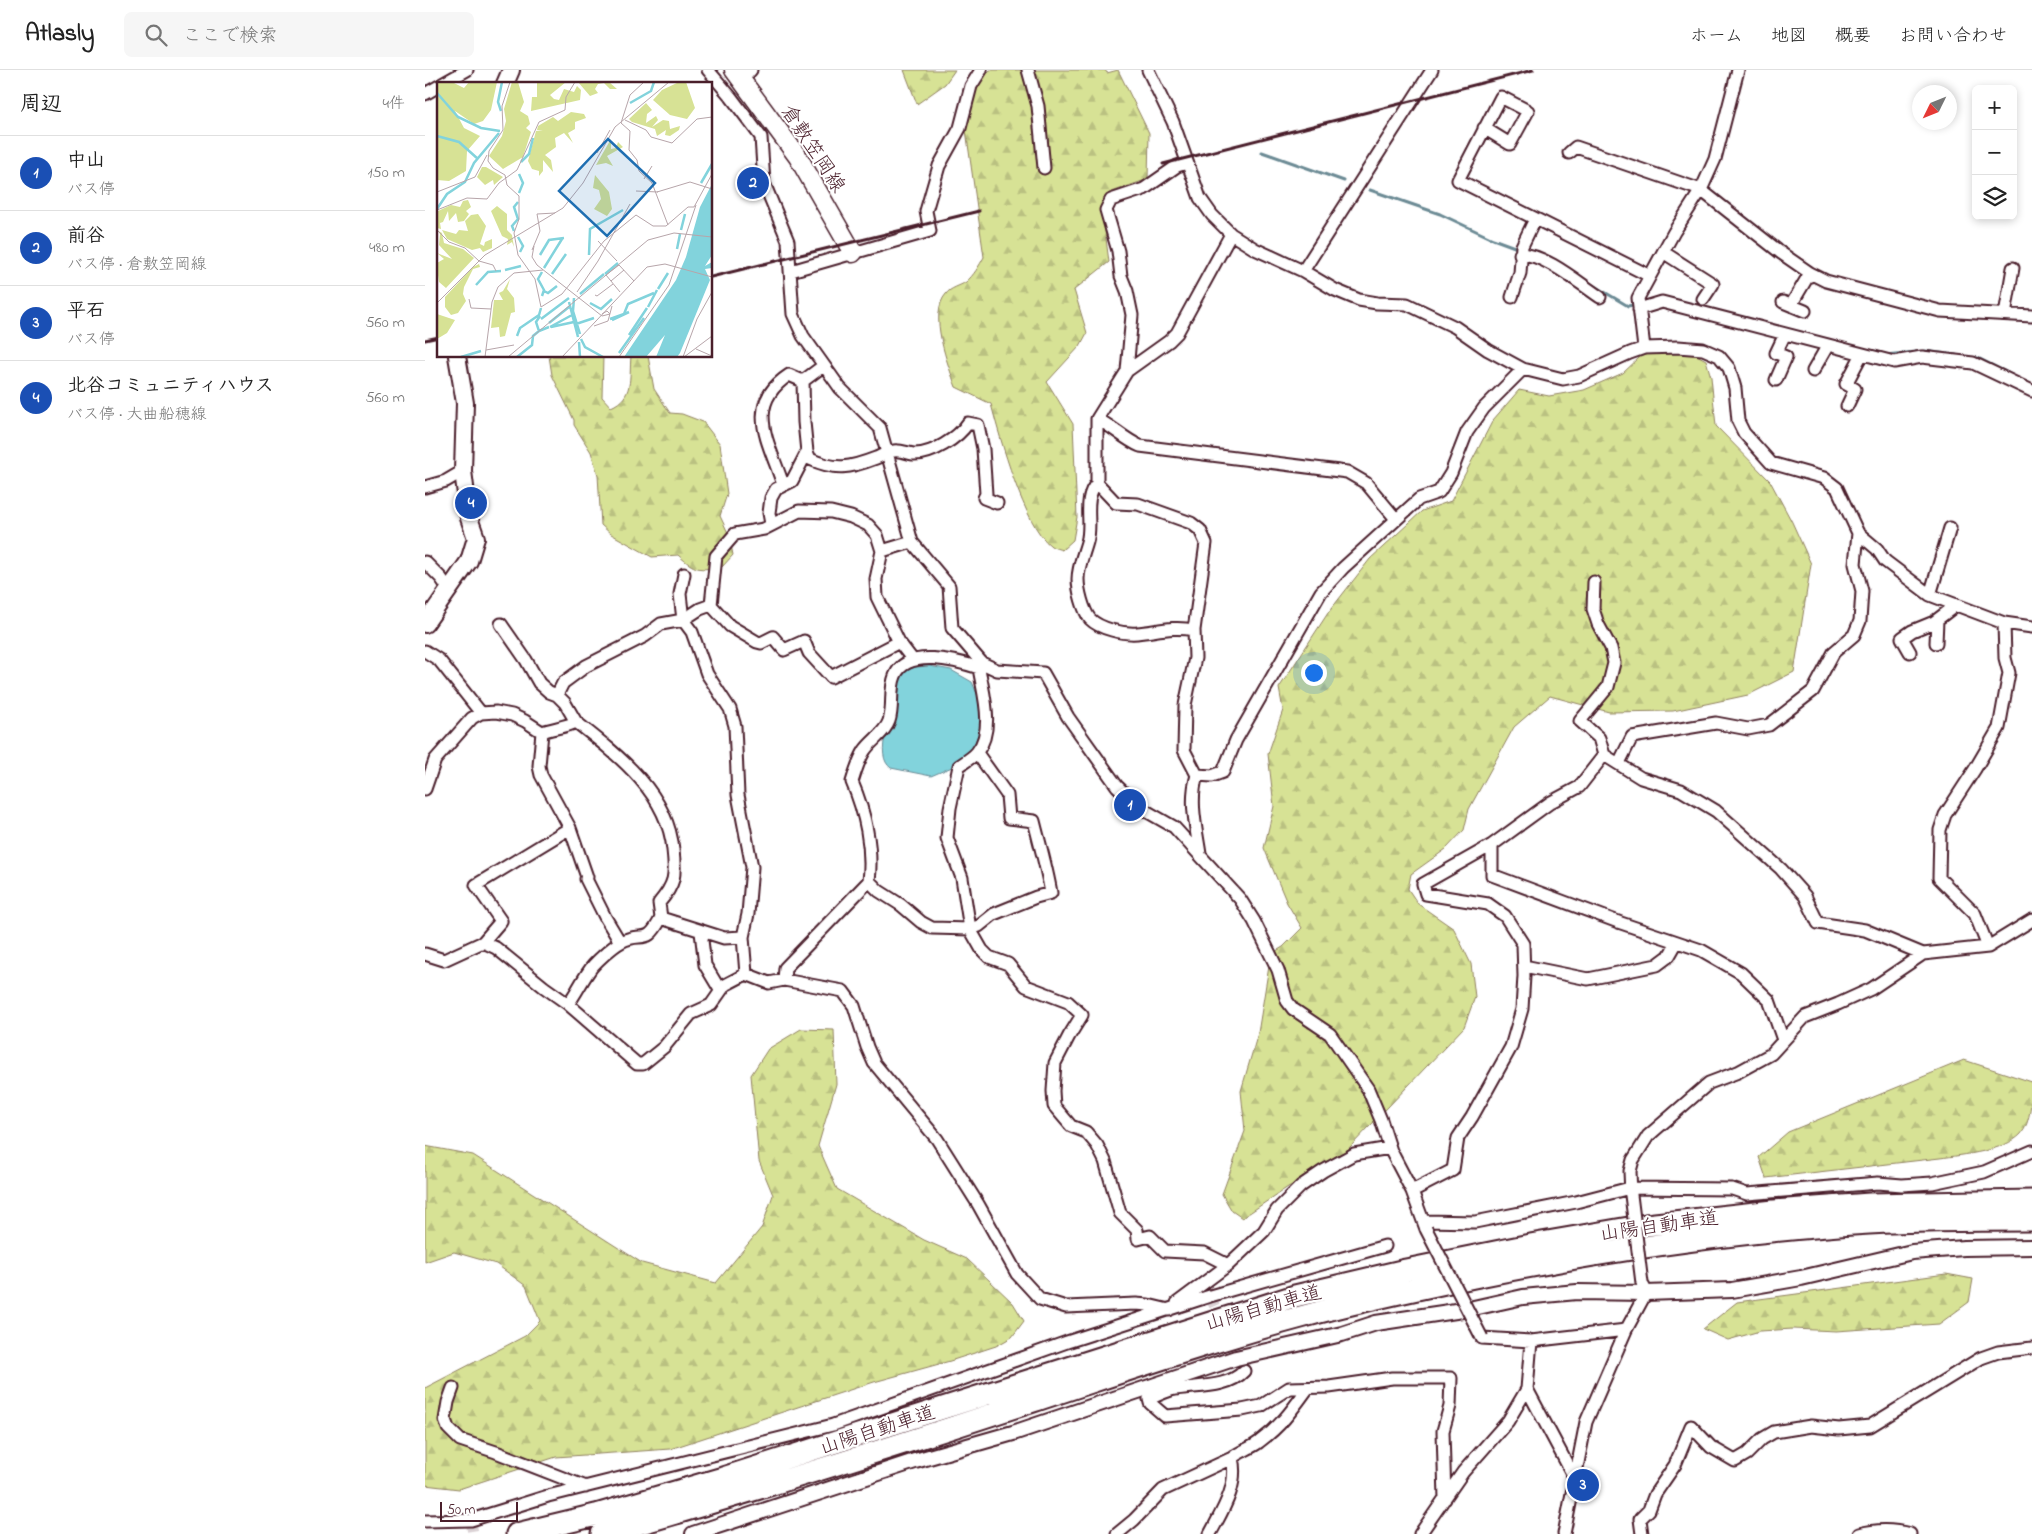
<!DOCTYPE html>
<html lang="ja">
<head>
<meta charset="utf-8">
<style>
	:root { --surface:#fff; --page:#f6f6f6; --text:#222; --muted:#767676; --line:#e0e0e0; --accent:#ea580c }
	body { margin:0; font-family:"Indie Flower","Klee One",sans-serif; background:var(--page); color:var(--text) }
	.controls { position:absolute; right:15px; top:15px; display:grid; overflow:hidden; border-radius:8px; box-shadow:0 2px 8px #0003 }
	.controls button { width:45px; height:45px; display:grid; place-items:center; padding:0; border:0; border-bottom:1px solid var(--line); background:var(--surface); color:var(--text); font:25px sans-serif }
	.compass { position:absolute; left:1487px; top:15px; width:45px; height:45px; border-radius:50%; background:var(--surface); box-shadow:0 2px 8px #0003; rotate:227deg }
	.scale { position:absolute; left:15px; bottom:12px; width:78px; box-sizing:border-box; padding-left:5px; border:2px solid #4a1f2b; border-top:0; font-size:14px; line-height:18px; white-space:nowrap; color:#4a1f2b; -webkit-text-stroke:4px #fff; paint-order:stroke }
	.you { position:absolute; left:888px; top:602px; width:18px; height:18px; margin:-12px; border:4px solid #fff; border-radius:50%; background:#1a73e8; box-shadow:0 0 0 8px #1a73e833 }
	.badge { display:grid; place-items:center; width:32px; height:32px; border-radius:50%; background:var(--accent); color:#fff; font-size:16px; font-weight:700 }
	.pin { position:absolute; translate:-50% -50%; border:2px solid #fff; box-shadow:0 1px 5px #0006 }
	.list { margin:0; padding:0; list-style:none }
	h2 { display:flex; justify-content:space-between; align-items:center; height:65px; margin:0; padding:0 20px; font-size:21px }
	h2 small { font-size:16px; font-weight:400; color:var(--muted) }
	.list li { display:grid; grid-template-columns:32px 1fr auto; gap:15px; align-items:center; box-sizing:border-box; height:75px; padding:0 20px; border-top:1px solid var(--line) }
	.list b { display:block; font-size:19px; white-space:nowrap }
	.list p { margin:0; font-size:16px; white-space:nowrap; color:var(--muted) }
	.list em { font-size:16px; font-style:normal; color:var(--muted) }
	.icon { flex:none; width:28px; height:28px; fill:none; stroke:currentColor; stroke-width:2; stroke-linecap:round; stroke-linejoin:round }
	.map { position:relative; flex:none; width:1607px; height:1464px; overflow:hidden }
	header { display:flex; align-items:center; gap:30px; box-sizing:border-box; height:70px; padding:0 25px; background:var(--surface); border-bottom:1px solid var(--line) }
	header strong { font-size:24px }
	nav { display:flex; gap:28px; margin-inline-start:auto; font-size:18px }
	.search { width:350px; height:45px; background:var(--page); display:flex; align-items:center; gap:12px; box-sizing:border-box; padding:0 18px; border-radius:8px; color:var(--muted); font-size:19px }
	main { display:flex }
	aside { flex:1; background:var(--surface) }
	.map>svg:first-child { display:block }
	.forest { fill:url(#forest-firs); stroke:#908060 }
	.water { fill:#82d3dc; stroke:#6c8b95 }
	.lines { fill:none; stroke-linecap:round; stroke-linejoin:round }
	.stream { stroke:#6c8b95; stroke-width:3 }
	.minor-tunnel { stroke:#dbd2d5; stroke-width:11; stroke-dasharray:11 5.5; stroke-linecap:butt }
	.minor-casing { stroke:#4a1f2b; stroke-width:15 }
	.tertiary-casing { stroke:#4a1f2b; stroke-width:18 }
	.secondary-casing { stroke:#4a1f2b; stroke-width:20 }
	.primary-casing { stroke:#4a1f2b; stroke-width:21 }
	.motorway-casing { stroke:#4a1f2b; stroke-width:25 }
	.minor { stroke:#fff; stroke-width:11 }
	.tertiary { stroke:#fff; stroke-width:14 }
	.secondary { stroke:#fff; stroke-width:16 }
	.primary { stroke:#fff; stroke-width:18 }
	.motorway { stroke:#fff; stroke-width:21 }
	.rail { stroke:#4a1f2b; stroke-width:3 }
	.minor-bridge-casing { stroke:#4a1f2b; stroke-width:15; stroke-linecap:butt }
	.minor-bridge { stroke:#fff; stroke-width:11 }
	.labels { text-anchor:middle; stroke-width:4; stroke-linejoin:round; paint-order:stroke }
	.street-label { font-size:20px; fill:#4a1f2b; stroke:#fff }
	.inset-river { fill:none; stroke:#82d3dc; stroke-width:2.5 }
	.inset-road { fill:none; stroke:#b7a5aa; stroke-width:1 }
	.view { fill:#1f6fb2; fill-opacity:0.15; stroke:#1f6fb2; stroke-width:2.5 }
	.inset-edge { fill:none; stroke:#4a1f2b; stroke-width:2.5 }
</style>
</head>
<body>
<header>
<strong>Atlasly</strong>
<div class="search"><svg class="icon" aria-label="search" viewBox="0 0 24 24"><circle cx="10" cy="10" r="6"/><path d="M15 15l6 6"/></svg>ここで検索</div>
<nav><a>ホーム</a><a>地図</a><a>概要</a><a>お問い合わせ</a></nav>
</header>
<main>
<aside>
<h2>周辺<small>4件</small></h2>
<ul class="list">
<li><span class="badge" style="background:#1a4fb4">1</span><div><b>中山</b><p>バス停</p></div><em>150 m</em></li>
<li><span class="badge" style="background:#1a4fb4">2</span><div><b>前谷</b><p>バス停 · 倉敷笠岡線</p></div><em>480 m</em></li>
<li><span class="badge" style="background:#1a4fb4">3</span><div><b>平石</b><p>バス停</p></div><em>560 m</em></li>
<li><span class="badge" style="background:#1a4fb4">4</span><div><b>北谷コミュニティハウス</b><p>バス停 · 大曲船穂線</p></div><em>560 m</em></li>
</ul>
</aside>
<div class="map">
<svg width="1607" height="1464" viewBox="0 0 1607 1464">
	<defs>
		<pattern id="forest-firs" width="22" height="20" patternUnits="userSpaceOnUse" patternTransform="scale(1.25)"><rect width="22" height="20" fill="#d7e295"/><path d="M5 1l3.5 6h-7zM16 11l3.5 6h-7z" fill="#bac181"/></pattern>
	</defs>
	<rect width="100%" height="100%" fill="#fff"/>
	<filter id="ink" filterUnits="userSpaceOnUse"><feTurbulence type="fractalNoise" baseFrequency=".02" numOctaves="2"/><feDisplacementMap in="SourceGraphic" scale="10" xChannelSelector="R" yChannelSelector="G"/><feConvolveMatrix kernelMatrix="1 2 1 2 8 2 1 2 1" color-interpolation-filters="sRGB"/></filter>
	<g filter="url(#ink)">
		<path class="forest" d="M479,0H530L520,14L492,34Z
			M565,0H680L682,3L693,0L724,63L723,109L684,123L677,138L684,192L649,220L662,263L655,276L622,312L648,354L652,447L648,470L637,480C634,479 629,478 626,476C599,456 575,368 566,334L531,317C523,295 503,244 521,224C525,218 535,216 541,212C549,205 554,196 559,187L541,60L552,15Z
			M1231,281L1270,284L1281,290L1286,307L1291,356L1345,411L1367,452L1386,494L1369,602L1323,625L1248,641L1184,642L1125,626L1089,657L1044,739L1039,760L1021,779L986,804L983,819L993,834L1029,859L1046,894L1050,927L1039,957L907,1096L863,1117L817,1148L807,1141L797,1124L820,1061L816,1021L833,963L846,884L858,877L877,858L862,833L839,778L849,736L843,684L858,640L854,618L903,543L945,489L997,441L1026,431L1068,350L1094,320L1124,326L1159,320L1198,303L1215,287Z
			M124,286H178L177,327L186,337C209,327 204,308 206,286H223L229,319L245,343L257,344L278,352L295,374L302,424L295,446L304,465L308,485L297,497C273,500 271,501 253,485L227,487L186,464L176,455L173,405L166,382L149,355V350L127,305Z
			M376,959L409,960L411,1014L393,1076L412,1119L499,1170L542,1189L588,1233L599,1251L587,1267L571,1276L525,1291L449,1312L245,1379L131,1387L34,1419L0,1415V1318L100,1266L115,1251L101,1216L71,1194L29,1182L0,1192V1076L48,1085L217,1193L291,1213L337,1157L348,1125L334,1091L326,1005L343,979Z
			M1539,990L1607,1012C1607,1026 1606,1053 1596,1064C1580,1081 1538,1085 1515,1088L1341,1108L1334,1087L1363,1062Z
			M1521,1204L1548,1209L1544,1232L1514,1254L1411,1261L1368,1259L1335,1261L1303,1270L1278,1259L1312,1232Z"/>
		<path class="water" d="M504,596L526,600L547,612L555,631L558,648V665L548,681L527,697L506,706L466,698C448,685 467,646 471,629C473,622 472,611 476,606C482,596 494,597 504,596Z"/>
		<g class="lines">
			<path class="stream" d="M837,82L919,111
				M945,120L1015,144L1068,169L1095,179
				M1161,211L1203,236L1212,234
				M1460,285L1500,281L1531,285
				M1547,288H1553L1587,305"/>
			<path class="minor-tunnel" d="M785,1226L819,1301
				M46,1450L48,1464"/>
			<defs>
				<path id="minor" d="M283,0L306,27L336,67L339,113L363,171L368,244L378,266L415,318L455,358L487,472L524,516L527,558L557,593L572,600L618,603L643,647L692,716L714,737L749,757L815,829L829,851L853,900L862,931L868,939L905,964L943,1019L956,1050L966,1081L987,1121L1001,1159
					M603,0L613,36L619,98
					M723,0L748,52L775,128L787,145L806,164L830,179L878,201L910,220L934,230L952,233L982,234L1030,257L1063,280L1098,299L1138,309L1154,306L1205,283L1219,278L1253,277L1278,279L1294,286L1304,298L1310,318L1313,351L1319,363L1346,393L1399,408L1412,418L1433,463L1452,479L1460,491L1505,525L1579,553L1607,557
					M317,10L326,0
					M17,14L42,0
					M0,24L14,16
					M1059,58L1085,74L1103,41L1076,27L1033,110L1225,206
					M1144,83L1151,77L1276,120L1356,183L1385,203L1401,211L1515,241L1607,246
					M1238,182L1288,214L1278,229
					M1095,184C1120,184 1154,213 1175,227
					M366,201L505,161L501,141L514,96L535,58L546,16L556,0
					M878,201L1007,0
					M1087,227L1095,203L1097,176L1110,149
					M1358,232L1380,241
					M1366,235L1385,203
					M1214,239L1237,232L1469,292L1497,287L1548,293L1607,321
					M1580,244L1588,198
					M1219,278L1213,228L1249,162L1276,120L1290,89L1313,0
					M702,301L707,245L702,221L696,206L693,181L681,140L686,130L719,119L752,96L762,93
					M1388,301L1403,275
					M1351,310L1361,287L1351,283L1360,264
					M1422,336L1430,319L1421,314L1437,284
					M672,349C687,356 699,369 715,376L922,402L941,413L971,449
					M382,382L385,389C411,401 425,398 451,388C456,386 463,381 469,381C475,380 482,383 488,384C507,385 533,368 543,353L553,355L558,379L561,424L559,428L572,433
					M672,413C657,429 668,453 662,472C659,483 653,497 653,509C653,520 658,540 665,549C675,559 698,564 712,563C733,561 747,556 769,560
					M358,415C346,375 317,336 364,305L378,311
					M0,417L21,411L38,401
					M346,454L344,443L346,428L351,419L367,411L382,382L379,352L378,311L398,296
					M457,481L487,472
					M0,492L16,508L25,521
					M259,504L255,524L258,550L267,562L282,604L305,639L310,656L313,725L327,797L323,844L318,867L321,904
					M1169,512L1168,539L1173,554L1186,578L1189,593L1183,617L1155,651L1174,668L1179,685L1216,708L1256,720L1291,741L1356,799L1380,826L1393,853L1440,860L1498,884
					M1505,525L1525,458
					M76,554L101,590L114,613L124,622L132,625
					M474,572L406,607L384,583L379,571L359,580L348,567L336,573L332,572L305,556L286,535L291,486L310,464L339,459L374,441L406,442L426,447L443,455L452,465L457,481L451,509L452,527L474,572L487,589
					M1511,573L1512,550
					M0,581L14,590L56,643
					M1485,582L1477,568L1487,561L1509,552L1530,536
					M557,593L554,598C558,623 570,659 552,682C548,687 540,692 534,696L525,738L522,768L537,808L545,859L557,880L564,887L583,894L601,916L643,932L657,945L644,966L630,993L628,1021L629,1036L646,1056L661,1062L672,1075L680,1091L695,1143L712,1160L713,1169L725,1166L740,1181L779,1183L803,1195
					M151,652C193,685 243,723 248,780C251,806 250,814 234,833L236,848
					M117,662L114,696L116,705L145,758L162,807L161,809L180,847L195,872
					M1194,693L1207,667L1291,653L1323,659L1344,655L1388,621L1409,582L1429,565L1435,551L1437,521L1430,494L1433,463
					M772,705L787,706L798,702L811,670L896,522L918,498L994,429L1014,422L1026,403L1042,362L1059,338L1098,299
					M0,719L10,690L47,648L56,643L71,642L87,645L100,651L117,662C128,658 141,657 151,652L140,633L132,625L138,613L161,596L220,566L236,554L258,550L275,539L286,535
					M1067,775V805L1196,853L1276,880L1316,903L1344,930L1358,970
					M775,784C771,757 764,731 772,705L759,680L760,635L770,588L769,560L781,473L775,460L766,453L713,434L691,433L672,413V349L702,301L744,271L752,263L806,164
					M444,811L454,821L476,835L496,852L507,858L545,859L554,856L569,844L611,827L626,823C622,799 615,775 609,751L584,748L582,725L552,683
					M276,862L280,895L295,920
					M58,872L76,851L51,815L145,758
					M1563,877L1550,844L1514,808L1515,760L1520,745L1550,699L1574,658L1584,603L1580,588L1579,553
					M0,884L19,890L58,872L71,878L119,917L143,934L212,994H218L239,977L266,944L286,935L300,915L321,904L344,913L359,910L418,921L429,936L442,977L449,993L512,1069L553,1134L592,1204L615,1229L641,1237L711,1234L723,1235L744,1240
					M1099,896L1163,909L1232,895L1244,886L1252,872
					M359,910L360,898L444,811C448,778 440,742 427,712C430,702 434,689 440,680C447,670 460,663 464,651C469,637 464,620 470,606C481,577 533,591 554,598
					M143,934C151,924 156,912 164,901C168,894 188,876 196,872C217,860 221,878 236,848L299,868L318,867
					M987,1121L1028,1100L1033,1068L1047,1047L1086,977L1097,939L1099,906L1098,874L1080,846L1063,834L1001,824L998,814L1067,775L1126,732L1154,717L1179,685
					M1206,1125L1205,1101L1208,1090L1223,1066L1284,1013L1313,1002L1346,984L1380,947L1413,934L1446,919L1498,884L1563,877L1607,850
					M1000,1151L1050,1152L1151,1132L1205,1118L1307,1119L1322,1124L1453,1113L1477,1115L1507,1113L1559,1102L1607,1081
					M752,1233L803,1195L839,1161L852,1140L876,1116L898,1101L929,1084L965,1078
					M1057,1268L1106,1271L1201,1260
					M819,1301C802,1319 769,1315 746,1320C739,1322 731,1326 724,1329L725,1333L740,1346L817,1340L836,1336L864,1318L904,1317L967,1308H1026L1025,1336L1018,1361L1020,1429
					M28,1318L23,1332L20,1350L23,1358L35,1370L71,1382L161,1417
					M1102,1319L1150,1409
					M0,1451L46,1450L123,1426L408,1355L642,1272L785,1226L960,1176
					M692,1464L709,1450L738,1420L807,1388
					M785,1464C797,1441 814,1416 807,1388C815,1381 825,1379 834,1372C856,1356 867,1340 883,1318
					M995,1464L1038,1402L1083,1351L1102,1319L1106,1271
					M1139,1464L1161,1352L1201,1260L1221,1223L1219,1217
					M1217,1464L1215,1449L1224,1440L1230,1424L1250,1395L1266,1356L1286,1377L1310,1391L1322,1384L1337,1369L1349,1362L1386,1356L1414,1359L1445,1356L1556,1288L1573,1282L1607,1278
					M1434,1464C1452,1459 1467,1459 1485,1464"/>
				<path id="tertiary" d="M268,1464L490,1391L588,1363L811,1288L917,1264L951,1253L1044,1239L1098,1227L1152,1222L1221,1223L1307,1220L1376,1208L1487,1182L1539,1178L1607,1177"/>
				<path id="secondary" d="M80,14L86,0
					M0,554L44,491L51,468L44,448L38,401L40,333L32,286"/>
				<path id="primary" d="M309,0L373,87L428,183"/>
				<path id="motorway" d="M92,1464L171,1445L298,1408L870,1226L981,1200L1105,1175L1221,1155L1349,1141L1445,1134L1607,1131
					M177,1464C322,1424 465,1378 608,1331C697,1302 786,1271 876,1247C933,1231 991,1219 1049,1207C1179,1181 1311,1161 1444,1153C1498,1150 1553,1150 1607,1150"/>
			</defs>
			<use href="#minor" class="minor-casing"/>
			<use href="#tertiary" class="tertiary-casing"/>
			<use href="#secondary" class="secondary-casing"/>
			<use href="#primary" class="primary-casing"/>
			<use href="#motorway" class="motorway-casing"/>
			<use href="#minor" class="minor"/>
			<use href="#tertiary" class="tertiary"/>
			<use href="#secondary" class="secondary"/>
			<use href="#primary" class="primary"/>
			<use href="#motorway" class="motorway"/>
			<path class="rail" d="M738,94L1108,0
				M286,207L554,141
				M0,270L14,267"/>
			<defs>
				<path id="minor-bridge" d="M1206,1125L1217,1213
					M1001,1159L1057,1268"/>
			</defs>
			<use href="#minor-bridge" class="minor-bridge-casing"/>
			<use href="#minor-bridge" class="minor-bridge"/>
		</g>
	</g>
	<g class="labels">
		<g class="street-label">
			<text transform="translate(389 78) rotate(57)" y="7">倉敷笠岡線</text>
			<text transform="translate(1234 1155) rotate(-8)" y="7">山陽自動車道</text>
			<text transform="translate(838 1237) rotate(-16)" y="7">山陽自動車道</text>
			<text transform="translate(452 1359) rotate(-18)" y="7">山陽自動車道</text>
		</g>
	</g>
	<g transform="translate(12 12)">
		<rect width="275" height="275" fill="#fff"/>
		<path d="M0,0H15L27,6L32,0H60L54,28L46,39L37,42L18,29L27,46L43,54L30,69L29,89L12,99L0,98ZM75,0H81L87,20L83,29L91,34L93,42L89,46L94,50L86,75L66,87L52,74L65,54L69,39L67,27ZM100,0H129L113,13L117,17L122,18L127,7L137,10L140,4L144,8L143,18L94,29L95,15H100ZM141,0H172L180,7H173L167,1L161,2L158,7L161,11L153,14ZM242,0H249L258,26L250,37L233,33L216,18L225,8ZM209,21L215,28L210,32L209,41L219,34L221,38L215,45L226,38L232,39L233,47L243,44L242,48L233,54L228,53L229,48L220,54L218,47L195,40L192,37ZM134,30L147,32L149,36L138,40V47L131,51L136,61L127,51L118,56L119,65L108,73L114,78L116,90L106,78V89L102,94V89L95,87L91,79L99,49L106,48H100L101,44L116,35L121,39ZM174,57V67L179,66L181,60L186,65L170,74L176,84L169,81L159,83ZM45,85H49L66,95L57,103L56,98L48,103L40,95ZM158,93L172,110L175,127L170,134L157,127L164,117L162,108L156,106ZM31,118L34,125L29,129L32,132L27,139L21,140L19,131L12,139L11,129L6,140L3,141L4,147L0,146L1,129L14,123L23,125L26,119ZM60,124L70,132V148L75,153L77,165L75,160L70,163L71,157L65,154L54,129ZM41,132L49,144L43,162L47,164L48,160L55,157V166L46,170L43,166L35,168L10,157L5,148L19,152L22,148L31,149L28,139L34,133ZM0,148L5,151L7,161L26,167L37,176L9,206L2,200L0,186V181L7,177L0,171L15,177L2,163L3,152ZM42,182L43,185L36,187L27,205L26,212L29,219L21,231L14,233L8,225V215L36,185ZM73,197L70,207L77,216L78,230L74,231L68,254L63,255L62,245L54,246L57,218H66L62,211L66,209ZM0,232L18,238L10,251L0,257Z" fill="#d7e295"/>
		<path d="M275,102V173L268,184L275,180V186L268,187L273,198L243,271L240,275H219L228,253L209,275H187L239,198L249,175L263,125Z" fill="#82d3dc"/>
		<path class="inset-river" d="M0,11L21,35L44,46L63,49M193,21L214,9L217,0M64,29L61,20L65,0M0,54L22,60L41,77M84,80L92,72L96,56M264,101L275,82M82,111L86,101L82,92M0,127L10,112L28,100L37,81L62,51M244,148L248,132M77,149L75,144L81,137L77,125L81,120M81,155L86,164L83,170M240,167L243,152M103,173L112,158L127,156M152,173L153,147L186,128M107,186L125,157M68,188L84,184M115,192L129,172M168,192L181,181M39,203L51,190L64,189M221,207L231,191M107,209L111,211L120,204M143,212L167,192M105,214L107,208L101,197L105,190M137,216L136,229L143,252M132,220L141,255M153,221L164,227L175,217M211,225L220,208M104,237L132,216M173,237L187,232L191,222L217,211M175,238L192,230M112,241L132,225M139,242L157,236M113,245L135,233M114,245L137,240M106,247L102,249L112,245M192,253L210,226M80,254L83,246L102,233L104,226M144,257L148,265L166,275M142,260L143,275M182,271L207,236M24,275L44,269M80,275L95,263L96,254L102,249L99,240L103,234"/>
		<path class="inset-road" d="M73,0L65,24L66,48L52,69L51,79L56,86L68,93L70,103L82,114V137L77,151L81,173L98,197L104,225L125,212L167,159L199,133L216,144H229L251,125H257L275,92M207,0L193,13L184,41L193,49L192,68L200,78L202,89L215,101L231,143M188,38L209,48L214,55L235,61L260,37L275,35M160,71L173,48M207,97L215,84M199,109L221,110M0,110L38,95L50,73M220,110L253,100L275,107M0,128L30,116L50,117L62,101L80,88L102,40L128,28L129,15L138,0M0,148L12,160L28,166L42,179L56,183L59,189M161,159L180,179M97,164L95,175L100,183L165,234L173,232L170,229L165,232M95,168L103,149L100,132L118,131M182,183L169,193L183,210M182,183L197,199M174,199L187,188M140,210L161,179L193,122M158,213L160,214L176,202M32,217L34,226L54,227M0,221L48,173L126,126L146,101L178,45L232,0M157,244L171,239L175,224M259,267L275,274M49,268L77,263M48,275L55,220L61,205L77,191L106,188M71,275L211,158L237,151L275,155M125,275L210,185L228,182L275,195M182,275L232,203L259,123M246,275L260,237L275,210M247,275L275,254"/>
		<path class="view" d="M171,57L218,101L170,154L122,109Z"/>
		<rect width="275" height="275" class="inset-edge"/>
	</g>
</svg>
<div class="controls">
<button>+</button>
<button>−</button>
<button><svg class="icon" aria-label="layers" viewBox="0 0 24 24"><path d="M12 4l9 5-9 5-9-5zM3 14l9 5 9-5"/></svg></button>
</div>
<svg class="compass" viewBox="-18 -18 36 36"><path d="M0-13l5 13h-10z" fill="#e53935"/><path d="M0 13l5-13h-10z" fill="#767676"/></svg>
<div class="scale">50 m</div>
<div class="you"></div>
<div class="pin badge" style="left:705px;top:735px;background:#1a4fb4">1</div>
<div class="pin badge" style="left:328px;top:113px;background:#1a4fb4">2</div>
<div class="pin badge" style="left:1158px;top:1415px;background:#1a4fb4">3</div>
<div class="pin badge" style="left:46px;top:433px;background:#1a4fb4">4</div>
</div>
</main>
</body>
</html>
